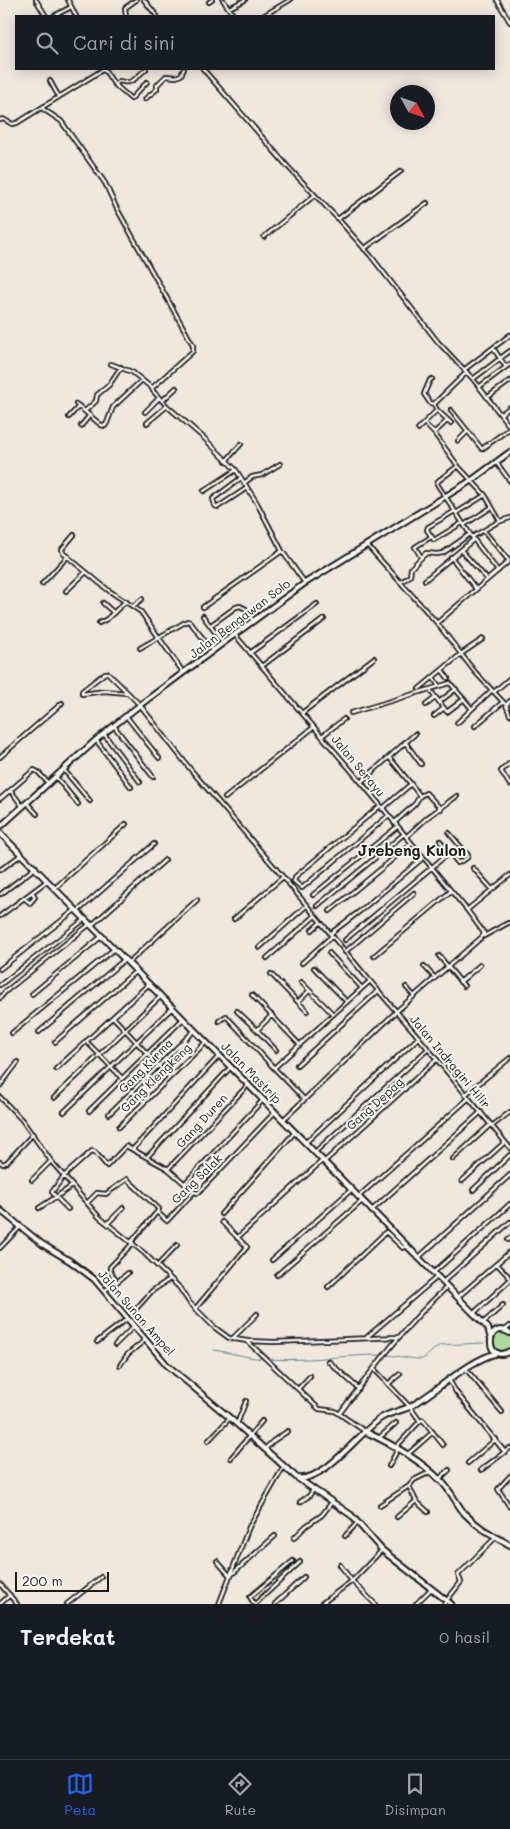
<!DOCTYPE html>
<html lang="id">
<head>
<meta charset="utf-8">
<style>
	:root { --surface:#171b24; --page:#242831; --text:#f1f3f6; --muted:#9ea1a6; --line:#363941; --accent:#2563eb }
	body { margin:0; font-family:Mali,sans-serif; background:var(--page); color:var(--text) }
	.compass { position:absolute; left:390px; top:85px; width:45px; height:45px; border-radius:50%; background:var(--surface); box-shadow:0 2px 12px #0003; rotate:130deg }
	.scale { position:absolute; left:15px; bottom:12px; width:94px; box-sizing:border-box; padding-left:5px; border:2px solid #1c1c1c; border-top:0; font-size:14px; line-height:18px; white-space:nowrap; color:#1c1c1c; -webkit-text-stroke:4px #f6f6f2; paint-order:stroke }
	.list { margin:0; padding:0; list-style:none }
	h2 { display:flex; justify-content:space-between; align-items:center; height:65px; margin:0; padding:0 20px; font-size:21px }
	h2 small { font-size:16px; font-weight:400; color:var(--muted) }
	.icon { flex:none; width:28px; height:28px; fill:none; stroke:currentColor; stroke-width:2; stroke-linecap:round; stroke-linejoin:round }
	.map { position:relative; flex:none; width:510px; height:1604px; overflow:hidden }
	.search { position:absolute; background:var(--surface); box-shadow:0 2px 12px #0003; left:15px; right:15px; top:15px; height:55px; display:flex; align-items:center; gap:12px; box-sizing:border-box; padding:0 18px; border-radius:0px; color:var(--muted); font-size:19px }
	.sheet { height:155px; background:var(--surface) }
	nav { display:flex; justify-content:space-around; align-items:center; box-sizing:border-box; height:70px; border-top:1px solid var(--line); background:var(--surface); font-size:14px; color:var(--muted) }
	nav a { display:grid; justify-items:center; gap:2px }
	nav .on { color:var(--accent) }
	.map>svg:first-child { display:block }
	.green { fill:#aadb9c; stroke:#637c5c }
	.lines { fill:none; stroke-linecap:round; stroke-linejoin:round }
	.stream { stroke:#5c8c94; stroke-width:1 }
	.street-casing { stroke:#1c1c1c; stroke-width:6 }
	.secondary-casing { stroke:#1c1c1c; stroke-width:8 }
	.street { stroke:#f6f6f2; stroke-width:2.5 }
	.secondary { stroke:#f6f6f2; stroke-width:4 }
	.labels { text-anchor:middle; stroke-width:4; stroke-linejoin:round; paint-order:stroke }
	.street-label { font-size:12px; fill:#1c1c1c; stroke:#f6f6f2 }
	.quarter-label { font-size:15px; font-weight:bold; fill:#1c1c1c; stroke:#f6f6f2 }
</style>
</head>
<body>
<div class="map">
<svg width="510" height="1604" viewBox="0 0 510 1604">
	<rect width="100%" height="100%" fill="#f0e7dd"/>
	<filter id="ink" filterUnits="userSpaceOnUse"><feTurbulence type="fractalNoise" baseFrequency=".02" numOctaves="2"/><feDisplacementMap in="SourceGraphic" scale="10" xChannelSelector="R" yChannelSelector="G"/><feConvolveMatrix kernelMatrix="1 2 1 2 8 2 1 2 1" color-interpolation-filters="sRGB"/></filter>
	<g filter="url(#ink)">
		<path class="green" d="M492 1342a10 10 0 1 1 20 0a10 10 0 1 1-20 0Z"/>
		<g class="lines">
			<path class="stream" d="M214,1350C227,1352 241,1356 255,1358C297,1363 340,1355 382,1355
				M386,1355C393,1355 418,1360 422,1359C428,1357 433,1348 441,1345L484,1343"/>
			<defs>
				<path id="street" d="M36,0L46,16
					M68,0L76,16
					M144,0L157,16
					M223,0L234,16
					M497,0L510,22
					M209,2L212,0
					M229,8L245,0
					M54,16L71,7
					M126,16L125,8L136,0
					M263,16L290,0
					M104,69L114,84L131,99L147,82
					M203,69L288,167L338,219L370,255L438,342L473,379L510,427
					M50,81L59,97
					M114,84L120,81C132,86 137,76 146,69
					M145,99L157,89V85L166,76L176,77L181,75L184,69
					M43,109L61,121L105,183L116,207L193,345V351L152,388L153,391L167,406L205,439L236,470L257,503L282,551L305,583
					M0,120L3,119L12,124L17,123L104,69
					M338,219L401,171
					M264,237L315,195
					M364,249L427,203
					M493,348L506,367
					M111,364L132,372L152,388
					M465,369L510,335
					M432,379L430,380L424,394L430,403L434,404
					M473,379L510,351
					M479,387L510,364
					M488,397L510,381
					M162,401L176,388
					M76,404L101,425L105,426L107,423L113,407L142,380
					M451,410L482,449L510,428
					M85,411L96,401L97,395L109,385L121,367
					M145,412L159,398
					M501,414L510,407
					M69,417L79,406
					M448,420L434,433L458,466L485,495L500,521
					M147,423L167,406
					M424,423L434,433
					M451,423L437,410L434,404L467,372
					M81,426L90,415
					M418,429L437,410
					M458,441L468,431
					M226,461L241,444
					M496,462L510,481
					M458,466L438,481L437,484L472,537L498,571
					M241,478L213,499L215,506L218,507L247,488
					M244,483L252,477L262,475L280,464
					M204,491L236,470
					M455,511L428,527L427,530L434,540L462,523
					M456,513L485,495
					M464,525L492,507
					M74,535L62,549L63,553L108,590L141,612L183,672
					M472,537L498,522L510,518
					M367,545L437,623L475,672L506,705L510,715
					M461,550L487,579
					M421,557L415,547L431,537
					M451,557L476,589
					M425,580L473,540
					M401,582L410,576L411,568L426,553L437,554L443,553L470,534
					M42,584L68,556
					M66,591L86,572
					M103,603L114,613
					M133,606L142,599
					M203,607L282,551
					M203,616L223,643
					M99,623L107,619L126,601
					M437,623L508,562L509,561L484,531
					M211,625L236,607L240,606L246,609L253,621
					M235,635L361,782L467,910L484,933L482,937L398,1010L283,1120
					M140,648L187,621L190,622L213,651
					M250,653L317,604
					M262,666L324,619
					M442,670L448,678
					M433,677L438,685
					M419,689L461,654L483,639
					M430,690L447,712L464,699
					M494,692L510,678
					M82,694V691L105,673H108L140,705L191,770L283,877L370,981
					M82,694L105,691L126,693
					M439,702L456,689
					M426,705L435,698
					M506,705L510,701
					M302,713L374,658
					M351,713L450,683L472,709
					M126,716L159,758
					M434,716L444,708
					M457,723L492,690
					M114,726L153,777
					M475,726L503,702
					M104,734L140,782
					M322,736L344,719
					M96,740L131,787
					M405,742L421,764
					M0,757L62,703
					M389,757L411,784
					M510,763L501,771L510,785
					M64,770L90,801
					M56,777L78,804
					M361,782L415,734
					M11,791L23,807
					M420,796L426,793L441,809
					M225,798L314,727
					M0,799L34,770L38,772L49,784
					M27,803L37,814
					M380,806L296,876L294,881L302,888L388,816
					M382,809L411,784L420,796L415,804L394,823
					M406,837L428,817L457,796
					M440,841L458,863L467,858L468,855L449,833
					M473,868L492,889
					M0,870L21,855
					M55,888L126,824
					M1,894L36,867
					M313,895L397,827
					M24,898L30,903L35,897L32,892
					M317,906L404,834
					M467,910L510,875
					M78,911L154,844
					M330,911L411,844
					M0,916L47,881
					M234,919L283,877
					M92,925L165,860
					M312,930L320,923
					M330,934L360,911L423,858
					M484,936L508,923
					M345,940L449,853
					M259,948L306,906
					M345,952L414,893
					M329,953L362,988
					M374,956L451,891
					M439,956L464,986
					M267,958L315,916
					M129,962L197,900
					M302,963L332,936
					M424,966L435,978
					M314,968L347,1002
					M0,969L75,910
					M271,974L298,1002
					M301,982L333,1014
					M460,982L480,965
					M0,985L85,919
					M406,987L414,996
					M32,994L102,936
					M252,995L300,1045
					M0,998L5,992L90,924
					M237,1011L257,1030L272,1015
					M307,1011L298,1002L309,991
					M113,1017L169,1077
					M219,1021L226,1016L274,1068
					M257,1030L276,1050
					M39,1032L124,960
					M12,1033L114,949
					M86,1041L122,1078
					M55,1042L136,971
					M297,1065L378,991
					M56,1069L149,984
					M396,1079L405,1089
					M0,1086L18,1062
					M132,1091L144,1102
					M466,1094L510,1058
					M0,1097L22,1120L51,1161L99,1217L144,1253L179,1287L189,1302L214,1327L229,1338L247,1341L319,1409L335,1411L366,1432
					M376,1097L385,1107
					M54,1098L161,996
					M304,1099L274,1068L370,981L415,1033L510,1148
					M89,1111L183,1019
					M64,1112L173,1007
					M109,1114L194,1031
					M492,1126L510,1112
					M119,1127L206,1042
					M305,1143L419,1037
					M133,1149L220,1055
					M315,1152L428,1049
					M147,1157L230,1068
					M453,1159L491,1124
					M325,1161L436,1060
					M0,1162L3,1164L7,1162L33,1134
					M168,1169L248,1085
					M32,1180L51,1161
					M462,1181L505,1142
					M186,1182L263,1100
					M72,1186L56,1197L52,1192L64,1176L92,1151L95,1152L107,1166L126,1146L168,1169L194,1192
					M473,1190L510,1155
					M358,1197L469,1098
					M87,1203L97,1193L106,1194L127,1179L159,1209L157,1212
					M39,1208L56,1197L68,1209
					M371,1211L481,1112
					M221,1214L295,1132
					M108,1223L123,1208
					M237,1238L323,1160
					M508,1240L510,1238
					M131,1242L157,1212L167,1221L194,1192L198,1193L275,1112
					M0,1248L20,1227
					M418,1258L510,1175
					M272,1260L351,1190
					M497,1264L510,1278
					M157,1266L177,1245
					M433,1273L510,1204
					M277,1275L362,1201
					M117,1282L128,1273
					M443,1282L510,1222
					M328,1287L386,1232L403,1248L407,1246
					M104,1291L117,1282L110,1271V1267L133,1243
					M458,1297L510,1252
					M136,1309L152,1291L170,1279
					M195,1309L247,1247L222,1222
					M474,1313L510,1280
					M483,1323L503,1305
					M505,1330L510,1326
					M367,1337L437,1277
					M233,1338L257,1314
					M248,1341L274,1342L398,1337
					M97,1342L127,1319
					M115,1345L133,1327
					M328,1361L359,1389
					M120,1365L128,1354L145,1340
					M466,1369L502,1412
					M375,1370L410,1407L420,1421L396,1447
					M449,1380L456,1392L504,1451
					M388,1384L400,1374
					M298,1389L310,1376
					M340,1413C373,1369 406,1324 447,1287
					M420,1421L423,1420L443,1445
					M237,1424L246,1401
					M379,1438L396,1423
					M208,1441L230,1418
					M265,1449L273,1441L288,1431
					M408,1454L433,1432
					M231,1458L262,1421
					M468,1463L496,1439
					M389,1466L398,1449
					M481,1470L510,1448
					M510,1476L498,1489L510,1507
					M439,1479L449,1470
					M300,1502L309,1496L313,1490
					M380,1505L409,1486
					M428,1512L416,1501L409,1486L414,1480L430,1472
					M397,1517L416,1501
					M345,1536L358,1522
					M294,1538L306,1526L322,1515L332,1502
					M217,1561L230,1576L275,1536
					M340,1565L352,1581L375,1604
					M0,1584L17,1604
					M0,1604L10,1595
					M67,1604L101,1577
					M219,1604L249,1527L284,1466
					M254,1604L250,1597L293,1561
					M255,1604L300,1562
					M275,1604L304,1577
					M321,1604L352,1581L382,1550
					M416,1604L431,1589
					M444,1604L461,1582L458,1575L496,1537"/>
				<path id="secondary" d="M0,827L96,740L136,708L223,643L305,583L472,480L510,452
					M0,833L488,1328L491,1339
					M0,1210L42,1244L70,1261L94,1279L167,1365L230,1418L296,1477L351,1515L382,1550L451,1604
					M510,1333C484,1318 485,1366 510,1351
					M366,1432C392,1444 419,1459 440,1480C451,1490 456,1504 465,1514C478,1528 495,1536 510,1545
					M298,1478C324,1482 360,1432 381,1418C390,1412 403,1411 413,1405C437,1391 470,1359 498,1353"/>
			</defs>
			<use href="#street" class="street-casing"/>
			<use href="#secondary" class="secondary-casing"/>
			<use href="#street" class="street"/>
			<use href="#secondary" class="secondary"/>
		</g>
	</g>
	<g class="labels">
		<g class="street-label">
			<text transform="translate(240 619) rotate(-37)" y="4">Jalan Bengawan Solo</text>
			<text transform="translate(358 766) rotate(50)" y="4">Jalan Serayu</text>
			<text transform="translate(450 1062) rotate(50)" y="4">Jalan Indragiri Hilir</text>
			<text transform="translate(146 1066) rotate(-45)" y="4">Gang Kurma</text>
			<text transform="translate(251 1073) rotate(46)" y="4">Jalan Mastrip</text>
			<text transform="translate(156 1078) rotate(-44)" y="4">Gang Klengkeng</text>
			<text transform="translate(375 1104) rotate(-42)" y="4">Gang Depag</text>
			<text transform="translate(202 1121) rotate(-47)" y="4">Gang Duren</text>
			<text transform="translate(197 1179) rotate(-44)" y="4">Gang Salak</text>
			<text transform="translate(136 1313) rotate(49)" y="4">Jalan Sunan Ampel</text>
		</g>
		<g class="quarter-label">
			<text x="412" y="856">Jrebeng Kulon</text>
		</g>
	</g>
</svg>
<svg class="compass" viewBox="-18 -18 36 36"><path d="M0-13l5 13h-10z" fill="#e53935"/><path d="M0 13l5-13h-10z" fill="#9ea1a6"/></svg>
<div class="scale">200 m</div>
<div class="search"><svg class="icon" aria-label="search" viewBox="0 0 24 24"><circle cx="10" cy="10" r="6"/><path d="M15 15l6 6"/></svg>Cari di sini</div>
</div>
<section class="sheet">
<h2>Terdekat<small>0 hasil</small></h2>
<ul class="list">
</ul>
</section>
<nav>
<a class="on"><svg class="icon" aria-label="map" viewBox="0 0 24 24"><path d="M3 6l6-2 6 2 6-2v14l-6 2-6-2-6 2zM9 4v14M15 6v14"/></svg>Peta</a>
<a><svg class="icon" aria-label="directions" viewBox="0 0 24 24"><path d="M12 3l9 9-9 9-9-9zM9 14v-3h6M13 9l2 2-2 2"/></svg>Rute</a>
<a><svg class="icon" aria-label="saved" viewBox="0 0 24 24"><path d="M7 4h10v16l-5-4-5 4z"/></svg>Disimpan</a>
</nav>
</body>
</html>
